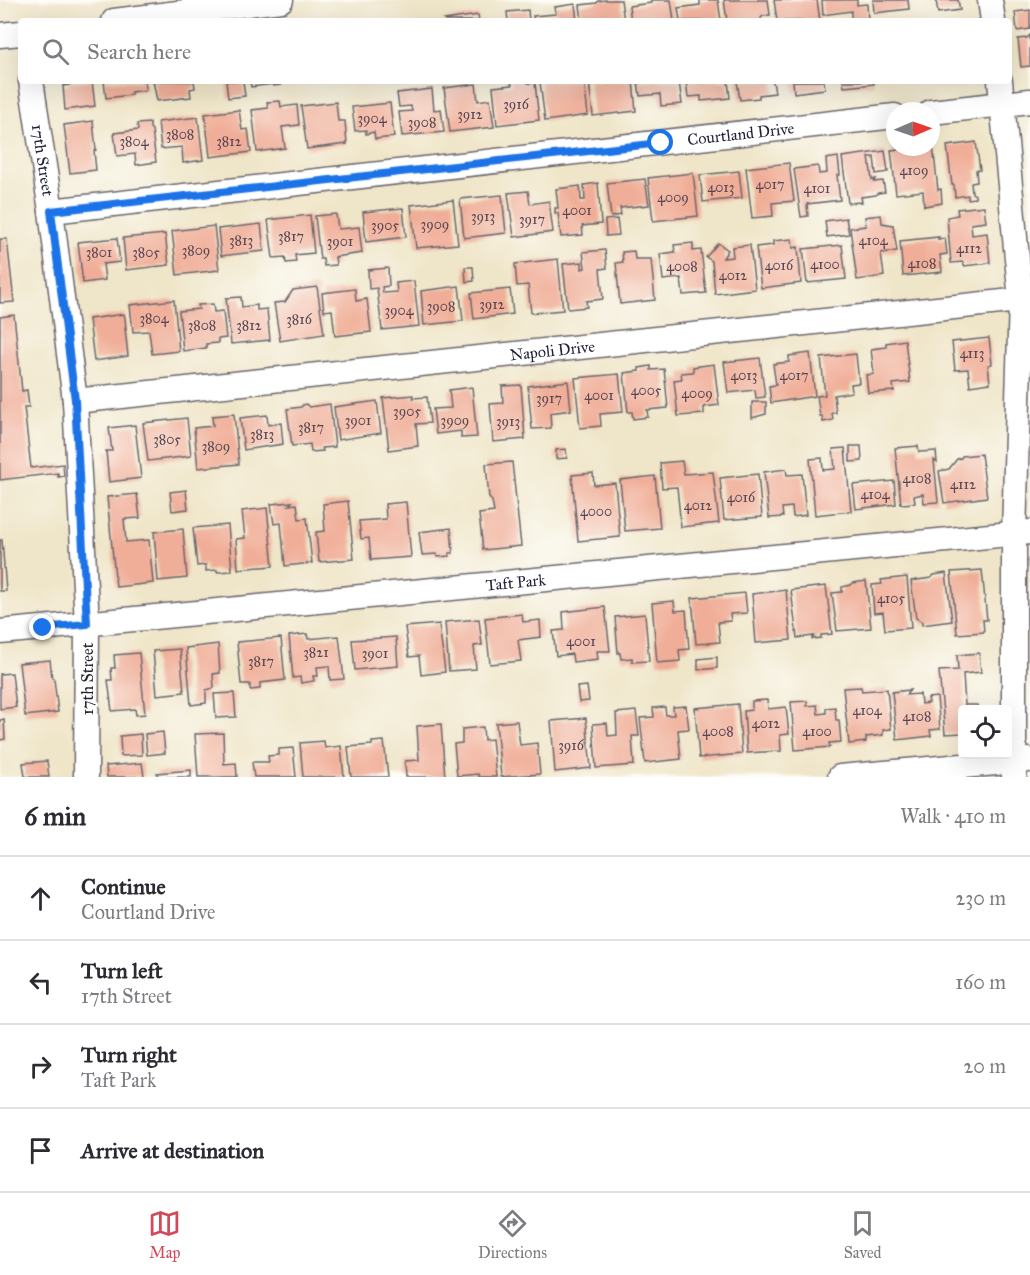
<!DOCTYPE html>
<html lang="en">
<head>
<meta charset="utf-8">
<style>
	:root { --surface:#fff; --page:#f2f2f3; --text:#2b2b33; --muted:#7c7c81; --line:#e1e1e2; --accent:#d1495b }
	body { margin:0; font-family:"IM FELL Great Primer",serif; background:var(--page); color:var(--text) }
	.controls { position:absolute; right:18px; bottom:18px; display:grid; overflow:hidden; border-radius:6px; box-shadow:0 6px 24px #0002 }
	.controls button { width:54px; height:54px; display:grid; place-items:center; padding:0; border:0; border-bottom:2px solid var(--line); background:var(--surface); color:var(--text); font:30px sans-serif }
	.compass { position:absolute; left:886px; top:102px; width:54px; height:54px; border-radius:50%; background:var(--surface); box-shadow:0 6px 24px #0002; rotate:88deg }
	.stop { position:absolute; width:18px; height:18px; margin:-14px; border:4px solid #1a73e8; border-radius:50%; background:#fff }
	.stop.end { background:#1a73e8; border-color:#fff; box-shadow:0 2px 6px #0008 }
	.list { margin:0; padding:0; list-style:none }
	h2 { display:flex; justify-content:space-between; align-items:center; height:78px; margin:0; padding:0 24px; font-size:26px }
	h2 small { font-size:20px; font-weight:400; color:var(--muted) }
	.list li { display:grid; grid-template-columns:39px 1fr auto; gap:18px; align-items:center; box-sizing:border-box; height:84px; padding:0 24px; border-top:2px solid var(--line) }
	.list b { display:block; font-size:22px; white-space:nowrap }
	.list p { margin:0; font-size:20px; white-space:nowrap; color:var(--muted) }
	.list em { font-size:20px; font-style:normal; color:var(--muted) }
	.icon { flex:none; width:33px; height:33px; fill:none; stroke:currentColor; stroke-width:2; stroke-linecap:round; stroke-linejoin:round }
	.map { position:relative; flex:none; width:1030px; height:777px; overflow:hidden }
	.search { position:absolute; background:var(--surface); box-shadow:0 6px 24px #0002; left:18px; right:18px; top:18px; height:66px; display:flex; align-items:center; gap:15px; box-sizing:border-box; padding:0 21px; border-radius:6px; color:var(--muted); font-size:22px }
	.sheet { height:414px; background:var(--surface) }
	nav { display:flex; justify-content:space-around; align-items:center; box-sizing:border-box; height:84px; border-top:2px solid var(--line); background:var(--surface); font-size:16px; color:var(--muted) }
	nav a { display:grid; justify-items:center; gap:3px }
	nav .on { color:var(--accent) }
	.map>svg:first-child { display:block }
	.building { fill:#f0ad97 }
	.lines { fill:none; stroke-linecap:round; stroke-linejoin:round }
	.minor-casing { stroke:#6a666c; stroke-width:27 }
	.minor { stroke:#fff; stroke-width:24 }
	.route { stroke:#1a73e8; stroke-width:8 }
	.labels { text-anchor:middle; stroke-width:5; stroke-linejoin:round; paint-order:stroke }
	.number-label { font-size:14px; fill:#564552 }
	.street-label { font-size:16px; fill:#22223b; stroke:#fdfcf7 }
</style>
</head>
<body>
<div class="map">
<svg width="1030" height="777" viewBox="0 0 1030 777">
	<rect width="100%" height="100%" fill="#fdfcf7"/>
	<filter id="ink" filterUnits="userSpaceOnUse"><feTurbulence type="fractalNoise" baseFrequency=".0167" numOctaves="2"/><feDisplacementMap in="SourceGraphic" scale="12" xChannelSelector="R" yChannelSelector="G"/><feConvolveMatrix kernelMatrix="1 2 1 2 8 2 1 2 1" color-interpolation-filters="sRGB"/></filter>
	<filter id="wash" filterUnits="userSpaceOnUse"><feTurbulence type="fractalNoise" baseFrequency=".008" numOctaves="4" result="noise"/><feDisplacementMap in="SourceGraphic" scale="24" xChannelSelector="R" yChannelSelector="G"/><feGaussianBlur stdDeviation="1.35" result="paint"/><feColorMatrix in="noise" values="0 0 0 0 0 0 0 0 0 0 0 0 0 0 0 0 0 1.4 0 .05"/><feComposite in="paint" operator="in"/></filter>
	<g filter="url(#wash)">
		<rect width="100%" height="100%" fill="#efe5c8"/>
		<g id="blocks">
			<path class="building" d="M605,0H621L624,21H582L580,5L597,3L598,1Z
				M651,0H671L674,21H631L629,6L651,3Z
				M700,0H718L721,21H680L678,8L700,5Z
				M724,0H768L770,15L763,16L761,18V21H727Z
				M774,0H817L820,21H777Z
				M822,0H857V5L867,4L868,21H851V11L823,15Z
				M873,0H908L909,9L874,13Z
				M936,0H958L960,10L938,13Z
				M575,4L577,21H534L533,16L556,14L555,7Z
				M528,10L529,21H508L507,12Z
				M1030,10V29L1017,31L1015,12Z
				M478,15L479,21H445L444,20Z
				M1030,35V66L1021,67L1018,39L1027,38Z
				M69,81H92L95,106L65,110L63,86L69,85Z
				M104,81H145L146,90L131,92V95L106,98Z
				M153,81H194L195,88L190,89L191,97L157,101Z
				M226,81H243L245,96L228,98Z
				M250,81H285V82L281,83V85L274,86V84L251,87Z
				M511,81H528V83H535L539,120L497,125L493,87L512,85Z
				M547,81H584L588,115L545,121L540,82Z
				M589,81H633L636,111L593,116Z
				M638,81H679L682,104L661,106L660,94L640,96Z
				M686,81H728L730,98L701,101V96L688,97Z
				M737,81H773L775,93L759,95V98L740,100Z
				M793,81H824L825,89L794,93Z
				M843,81H874V84L844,87Z
				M476,84L478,101L490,99L494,127L450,132L444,88Z
				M432,89L434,110L441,109L444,132L402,136L399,112L412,111L411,106L399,107L397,93Z
				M280,101L281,107L297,105L299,125L282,127L285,148L257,152L252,110L268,108L267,102Z
				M336,102L338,121H345L347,144L307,149L301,106Z
				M390,103L394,137L375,139L374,132L366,134V130L355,131L352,107Z
				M239,110L242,130L248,129L251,152L210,157L205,114Z
				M198,117L203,160L183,163L182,147L161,149L158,122Z
				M93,121L96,150L94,151L96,170L70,173L64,125Z
				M150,123V128L152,130L156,162L136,165L135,154L117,156L114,133L138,130L137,124Z
				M976,142L980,170H976L977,182L971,183L972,193L975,195V198L968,199V195L955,197L954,185H952L947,146Z
				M933,145L938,190L941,189L942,203L924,206L923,191L896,194L891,150L931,147V146Z
				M885,151L888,172L876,174L874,157H869L872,180L876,179L874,182L883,181L885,192L878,193L876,195L861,197L862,202L848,203L842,157Z
				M838,157L840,175H837L840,200L807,204L808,216L801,217L794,169L818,166L819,174L827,173L826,159Z
				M789,163L794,201L772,203L773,216L752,218L746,168Z
				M739,171L742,198L703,202L700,175Z
				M693,173L698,216L653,221L648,178Z
				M645,179L649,205L620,208L621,215L611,217L607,183Z
				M598,183L601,224L582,226L583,235L561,237L558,213H555V208H558L556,189L580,186L581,200H585L584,185Z
				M528,191L530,204L549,201L553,232L514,237L508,193Z
				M502,195L506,233L464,238L460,199Z
				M453,200L458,244L416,248L411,205Z
				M984,206L986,222L971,224L972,235L987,233L990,263L964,266L963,262L951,263L947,217L958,215L957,209Z
				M403,208L406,237L366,242L363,212Z
				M336,214L338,229L359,227L362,253L335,257L336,265L324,266L323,259H320L315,216Z
				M310,215L314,253L295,255L296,262L286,263L285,257L273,258L268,220Z
				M881,215L882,223L893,225L897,251L881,253L884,276L857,280L850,228L866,226L865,217Z
				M846,218L849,234L827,237L825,221Z
				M617,219L619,235L606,236L605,220Z
				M261,224L264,251L221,256L218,229Z
				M214,226L219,270L177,275L172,231Z
				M165,234L169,265L126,270L123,238Z
				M939,237L938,239L945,238L947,254L940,255L942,272L903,276L900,241Z
				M117,238L120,262L103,264L105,280L83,283L78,242Z
				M0,239H7L14,302L0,303Z
				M792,239L793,248L798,247L801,283L761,288L756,247L773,245V241Z
				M693,243V251L701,250L706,293L683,295L681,278L663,280L660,254L675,252L674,245Z
				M718,243L728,250L723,258L733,257L732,247L750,245L755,289L715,294L712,261L706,257Z
				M842,245L846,279L807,283L803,249Z
				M605,250L607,268L600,269L603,299L586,301L587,307L568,309L563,264L582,262V269L585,268L583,252Z
				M634,251L635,259H651L655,300L620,304L616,263L623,262L622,252Z
				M558,259L563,310L531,313L528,285L517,286L515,264Z
				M465,267H473L474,281L466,282Z
				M388,268L389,286L382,287L383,293L397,292L396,283L414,281L419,326L382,330L377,288L369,289L368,270Z
				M459,286L463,321L424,325L421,291Z
				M317,287L324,334L280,341L274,303L285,302L293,290Z
				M355,289L356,301L367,299L371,332L335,336L332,310L324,311L322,293Z
				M510,289L513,314L474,319L471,293Z
				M241,297L242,307L257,305V310L267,309L270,340L231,344L226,298Z
				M174,300L179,351L152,354L149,331L133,332L130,305Z
				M213,304L214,312L223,311L226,338L218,339V343L206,344V348L183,351L179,311L199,309L198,305Z
				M124,314L125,318L126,329L125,328L128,356L94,361L89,319Z
				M14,315L22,391L27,390L29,407H24L31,468L63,464L64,476L58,477V473L0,480V317Z
				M989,338L992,364L988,365L990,383L970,386L968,369L955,370L952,342Z
				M905,340L910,382L893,384L894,391L868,393L866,375L874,374L871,349L886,347V343Z
				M810,353L815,396L771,403L769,386L776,385L773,364L789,362V356Z
				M856,354L859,383L851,384L852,392L834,395L836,413H832L833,420L823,422L822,416H820L817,396L825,395L821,358Z
				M760,358L765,397L756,398L755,390L728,393L724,362Z
				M714,364L719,405L704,407V414L678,416L674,380L682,379L681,373L693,372V367Z
				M651,366V370L664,369L668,408L647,410L648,417L633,419L632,412H628L624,373L639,371V368Z
				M619,374L623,412L600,414L601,426L580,428L575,378Z
				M568,381L571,410L550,413L551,428L532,429L528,386Z
				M521,385L525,439L493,442L490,404L503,403L502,386Z
				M472,387L477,437L461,438V431L436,434L433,409L451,408L449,390Z
				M413,395V398L427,397L430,423L416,424L418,446L389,450L383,398Z
				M377,401L381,433L338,440L334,407Z
				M752,402H766V414L752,418Z
				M306,404L309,407L330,404L335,447L322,448L323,451L311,452L310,444L292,446L287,409L301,407L303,405Z
				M234,414L239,464L198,468L194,428L213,426L212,416Z
				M267,415L268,425L281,423L283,444L244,450L240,418Z
				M187,418L191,456L148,461L143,423Z
				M135,425L141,478L109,482L106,451H112L109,428Z
				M850,446H861L862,461L850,462Z
				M918,446L919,452L936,451L937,462L934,460L938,502L924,503L923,494L914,496L915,503L901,504L895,448Z
				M845,448L851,511L815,515L810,459L822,458L823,470L835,469L833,449Z
				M566,449L567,458L556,459V450Z
				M981,454L987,497L944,503L939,471L949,469L957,459L961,458L962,456Z
				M682,461L684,474L713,472L719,523L681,527L677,487L662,488L660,463Z
				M512,462L521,546L483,550L479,514L494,512L492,501L489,498L486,464Z
				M786,469L787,475L802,474L806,515L793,517L792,507L782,508L783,517L769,518L764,472Z
				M593,473L594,485L615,483L620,537L578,541L572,475Z
				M758,474L762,517L724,520L720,478Z
				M655,476L660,528L625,531L620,480Z
				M894,481L896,504L856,509L853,485Z
				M186,490L188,509L172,511L170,492Z
				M137,494L140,518L124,519L126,542L149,540L153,583L116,587L107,497Z
				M348,501L354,559L319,562L316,532L325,531L323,504Z
				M292,502L289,505L297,504L299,519L307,518L312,563L285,566L281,523L274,524L271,504Z
				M406,502L411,557L371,560L369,538L361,539L359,521L386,519L385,504Z
				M267,508L273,566L238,569L236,539L245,538L242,511Z
				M228,525L232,571L217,572V570L206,571V565L197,566L193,528Z
				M451,528L453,553H449V556L437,557V554L422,555L419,532Z
				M183,529L187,578L158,581L154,532Z
				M0,540H2L6,591H0Z
				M982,570L987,620H983L984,632L957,634L951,572Z
				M946,573L952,621L922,625V622L916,618L911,581L931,578L934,575Z
				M907,577L911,628L885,630L883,612L874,613L872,585L882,584L881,580Z
				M866,581L871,628L837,631L832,593L842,592V587L851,585L853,583Z
				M826,586L832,634L821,635V638L812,639L814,636L797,638L791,590Z
				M786,590L791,640L756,643L752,594Z
				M745,593L747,613L730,614L731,621L718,622L720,642L696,644L692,598Z
				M674,601L675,611L686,610L689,649L679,650L680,661L657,663L652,603Z
				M605,607L610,651H597L598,659L573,662L572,654L556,656L553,631L564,630L563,612Z
				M522,614L523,622L540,620L541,637L518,640L521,661L490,664L485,618Z
				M645,614L649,661L632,662V658L621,659L620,653H618L615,617Z
				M479,619L482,645L474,646L476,669L449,671L445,622Z
				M439,624L445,672L421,675L419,656L409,657L405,627Z
				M307,634L308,639L339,636L344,679L330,680L329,666L317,667L318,676H313L314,681L301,683L300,677L293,678L289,636Z
				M396,637L398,666L355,670L352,640Z
				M281,638L285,680L260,683V689L250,690V684H241L237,642Z
				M218,644L220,673L213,674L214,688L206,690V703L191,705L186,648Z
				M180,649L184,692L157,695L153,651Z
				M139,653L145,714L136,715L135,709L112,711L108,680H112L111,668H115L114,655Z
				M979,653L981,672L963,674L965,705H977L978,710H962V733L945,734L939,671L958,670L957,655Z
				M717,657V668L698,670V659Z
				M50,660L52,677L54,679L58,712L25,716L19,663Z
				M12,673L16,707L0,709V674Z
				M587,686L589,701L579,702L577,687Z
				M861,687L862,691L887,689L891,729L883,730V735L866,737V742L849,744L843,688Z
				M910,690L906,695L920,694L921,704L929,703L928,698L937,697L940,729L930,730L931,736L897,740L892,692Z
				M234,693L236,717L216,718L214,694Z
				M767,700L768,709L786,707L789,734L780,735L781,751L747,753L744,711L752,710V701Z
				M807,701V706L817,705L818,714L826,713V708L835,707L836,720H839L841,742L829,743L830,747L795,750L791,702Z
				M738,704L742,754L699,758L695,708Z
				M686,706L689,729L678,730L681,759L645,763L640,718L654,717L653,708L665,707L666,715H674L673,707Z
				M636,711L639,736H632L634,765L596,768L593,724L607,723L608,736L617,735L616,713Z
				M586,718L591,768L555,772L551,721Z
				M4,719L5,739L0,740V720Z
				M517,721L520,745L537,743L540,774L501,777L496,723Z
				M441,724L445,777H406L405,761L419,760L417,726Z
				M483,727L484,740L492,739L496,777H479L478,774L457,776L454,744L462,743V729Z
				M163,732L165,753L147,755L145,734Z
				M223,733L224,764L236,763L237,777H198L195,734Z
				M141,734L142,755L121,756L120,736Z
				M324,741L325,748L341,746L344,777H303L300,743Z
				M384,741L388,777H351L348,747L372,745V742Z
				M293,748L296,777H254L252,762H269L268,756L279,755V749Z
				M47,761L49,777H25L23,763Z
				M142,763L144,777H107L106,766Z
				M191,770V777H158L157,773Z"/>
		</g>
	</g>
	<g filter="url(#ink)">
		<use href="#blocks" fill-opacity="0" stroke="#6a666c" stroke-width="1.5"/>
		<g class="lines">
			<defs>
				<g id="minor">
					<path d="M990,0L993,21"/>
					<path d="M114,21L281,0"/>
					<path d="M0,35L21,33"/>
					<path id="s1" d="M31,81L51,211L75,401L87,624L86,777"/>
					<path d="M1000,81L1021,300L1014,534V777"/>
					<path d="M931,112L1030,101"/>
					<path id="s2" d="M51,211L895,116"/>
					<path id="s3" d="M75,401L1030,299"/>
					<path id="s4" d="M0,632L1030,532"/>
					<path d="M840,777L1029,760"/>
				</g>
			</defs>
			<use href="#minor" class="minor-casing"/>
			<use href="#minor" class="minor"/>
		</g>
	</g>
	<g class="lines" filter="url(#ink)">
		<path class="route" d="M43,628L87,624L75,400L51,211L661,143"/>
	</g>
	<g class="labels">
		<g class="number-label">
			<text x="516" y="109">3916</text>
			<text x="470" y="119">3912</text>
			<text x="372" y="123">3904</text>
			<text x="422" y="127">3908</text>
			<text x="180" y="139">3808</text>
			<text x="134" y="146">3804</text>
			<text x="229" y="146">3812</text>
			<text x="914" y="175">4109</text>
			<text x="770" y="189">4017</text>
			<text x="721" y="192">4013</text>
			<text x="817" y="193">4101</text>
			<text x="673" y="202">4009</text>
			<text x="577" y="215">4001</text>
			<text x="483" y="221">3913</text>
			<text x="532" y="224">3917</text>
			<text x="435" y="229">3909</text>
			<text x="385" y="230">3905</text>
			<text x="291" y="241">3817</text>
			<text x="241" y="245">3813</text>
			<text x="873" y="245">4104</text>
			<text x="340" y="246">3901</text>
			<text x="969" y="253">4112</text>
			<text x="196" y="255">3809</text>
			<text x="99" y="257">3801</text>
			<text x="146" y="257">3805</text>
			<text x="922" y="268">4108</text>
			<text x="825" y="269">4100</text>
			<text x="779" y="270">4016</text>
			<text x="682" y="271">4008</text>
			<text x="733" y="280">4012</text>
			<text x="492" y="309">3912</text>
			<text x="441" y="311">3908</text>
			<text x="399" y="315">3904</text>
			<text x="154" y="323">3804</text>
			<text x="299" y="324">3816</text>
			<text x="202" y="330">3808</text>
			<text x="249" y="330">3812</text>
			<text x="972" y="358">4113</text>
			<text x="744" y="380">4013</text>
			<text x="794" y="380">4017</text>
			<text x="646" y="395">4005</text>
			<text x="697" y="398">4009</text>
			<text x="599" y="400">4001</text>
			<text x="549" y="403">3917</text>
			<text x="407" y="416">3905</text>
			<text x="358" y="425">3901</text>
			<text x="455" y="425">3909</text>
			<text x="508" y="426">3913</text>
			<text x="311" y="432">3817</text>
			<text x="262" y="439">3813</text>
			<text x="167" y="444">3805</text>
			<text x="216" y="451">3809</text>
			<text x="917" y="483">4108</text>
			<text x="963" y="489">4112</text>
			<text x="875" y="499">4104</text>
			<text x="741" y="502">4016</text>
			<text x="698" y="510">4012</text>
			<text x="596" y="516">4000</text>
			<text x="891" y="603">4105</text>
			<text x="581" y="646">4001</text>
			<text x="316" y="657">3821</text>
			<text x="375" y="658">3901</text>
			<text x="261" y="666">3817</text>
			<text x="867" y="715">4104</text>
			<text x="917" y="721">4108</text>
			<text x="766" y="728">4012</text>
			<text x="718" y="736">4008</text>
			<text x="817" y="736">4100</text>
			<text x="571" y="750">3916</text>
		</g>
		<g class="street-label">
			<text dy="6" stroke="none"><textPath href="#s2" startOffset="694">Courtland Drive</textPath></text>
			<text dy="6" stroke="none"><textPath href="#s1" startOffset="80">17th Street</textPath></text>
			<text dy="6" stroke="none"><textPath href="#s3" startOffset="480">Napoli Drive</textPath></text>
			<text dy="6" stroke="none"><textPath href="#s4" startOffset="518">Taft Park</textPath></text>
			<text transform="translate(87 679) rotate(-90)" y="6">17th Street</text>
		</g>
	</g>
</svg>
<div class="controls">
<button><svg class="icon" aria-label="locate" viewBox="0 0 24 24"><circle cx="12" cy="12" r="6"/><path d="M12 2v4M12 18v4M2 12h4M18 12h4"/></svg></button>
</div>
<svg class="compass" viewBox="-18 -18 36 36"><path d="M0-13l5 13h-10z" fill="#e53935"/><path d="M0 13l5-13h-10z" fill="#7c7c81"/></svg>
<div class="stop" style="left:661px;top:143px"></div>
<div class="stop end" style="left:43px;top:628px"></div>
<div class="search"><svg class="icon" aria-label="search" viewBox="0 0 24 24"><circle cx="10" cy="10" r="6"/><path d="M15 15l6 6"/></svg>Search here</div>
</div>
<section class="sheet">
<h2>6 min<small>Walk · 410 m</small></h2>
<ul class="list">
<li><svg class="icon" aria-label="ahead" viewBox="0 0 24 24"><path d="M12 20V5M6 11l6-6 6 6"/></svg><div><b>Continue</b><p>Courtland Drive</p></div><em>230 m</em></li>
<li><svg class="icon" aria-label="left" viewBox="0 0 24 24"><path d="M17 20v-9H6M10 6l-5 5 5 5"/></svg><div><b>Turn left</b><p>17th Street</p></div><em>160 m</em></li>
<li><svg class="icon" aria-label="right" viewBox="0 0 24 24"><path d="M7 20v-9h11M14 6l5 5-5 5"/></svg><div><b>Turn right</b><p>Taft Park</p></div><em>20 m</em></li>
<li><svg class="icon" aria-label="arrive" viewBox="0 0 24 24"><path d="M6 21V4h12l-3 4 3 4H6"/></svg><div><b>Arrive at destination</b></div></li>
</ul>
</section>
<nav>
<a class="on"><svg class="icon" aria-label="map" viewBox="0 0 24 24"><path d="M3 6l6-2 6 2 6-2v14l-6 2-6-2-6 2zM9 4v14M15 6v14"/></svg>Map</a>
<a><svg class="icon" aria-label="directions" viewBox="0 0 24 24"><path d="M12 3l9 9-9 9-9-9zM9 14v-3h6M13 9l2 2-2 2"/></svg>Directions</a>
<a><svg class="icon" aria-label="saved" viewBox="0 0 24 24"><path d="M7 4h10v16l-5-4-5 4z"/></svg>Saved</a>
</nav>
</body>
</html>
